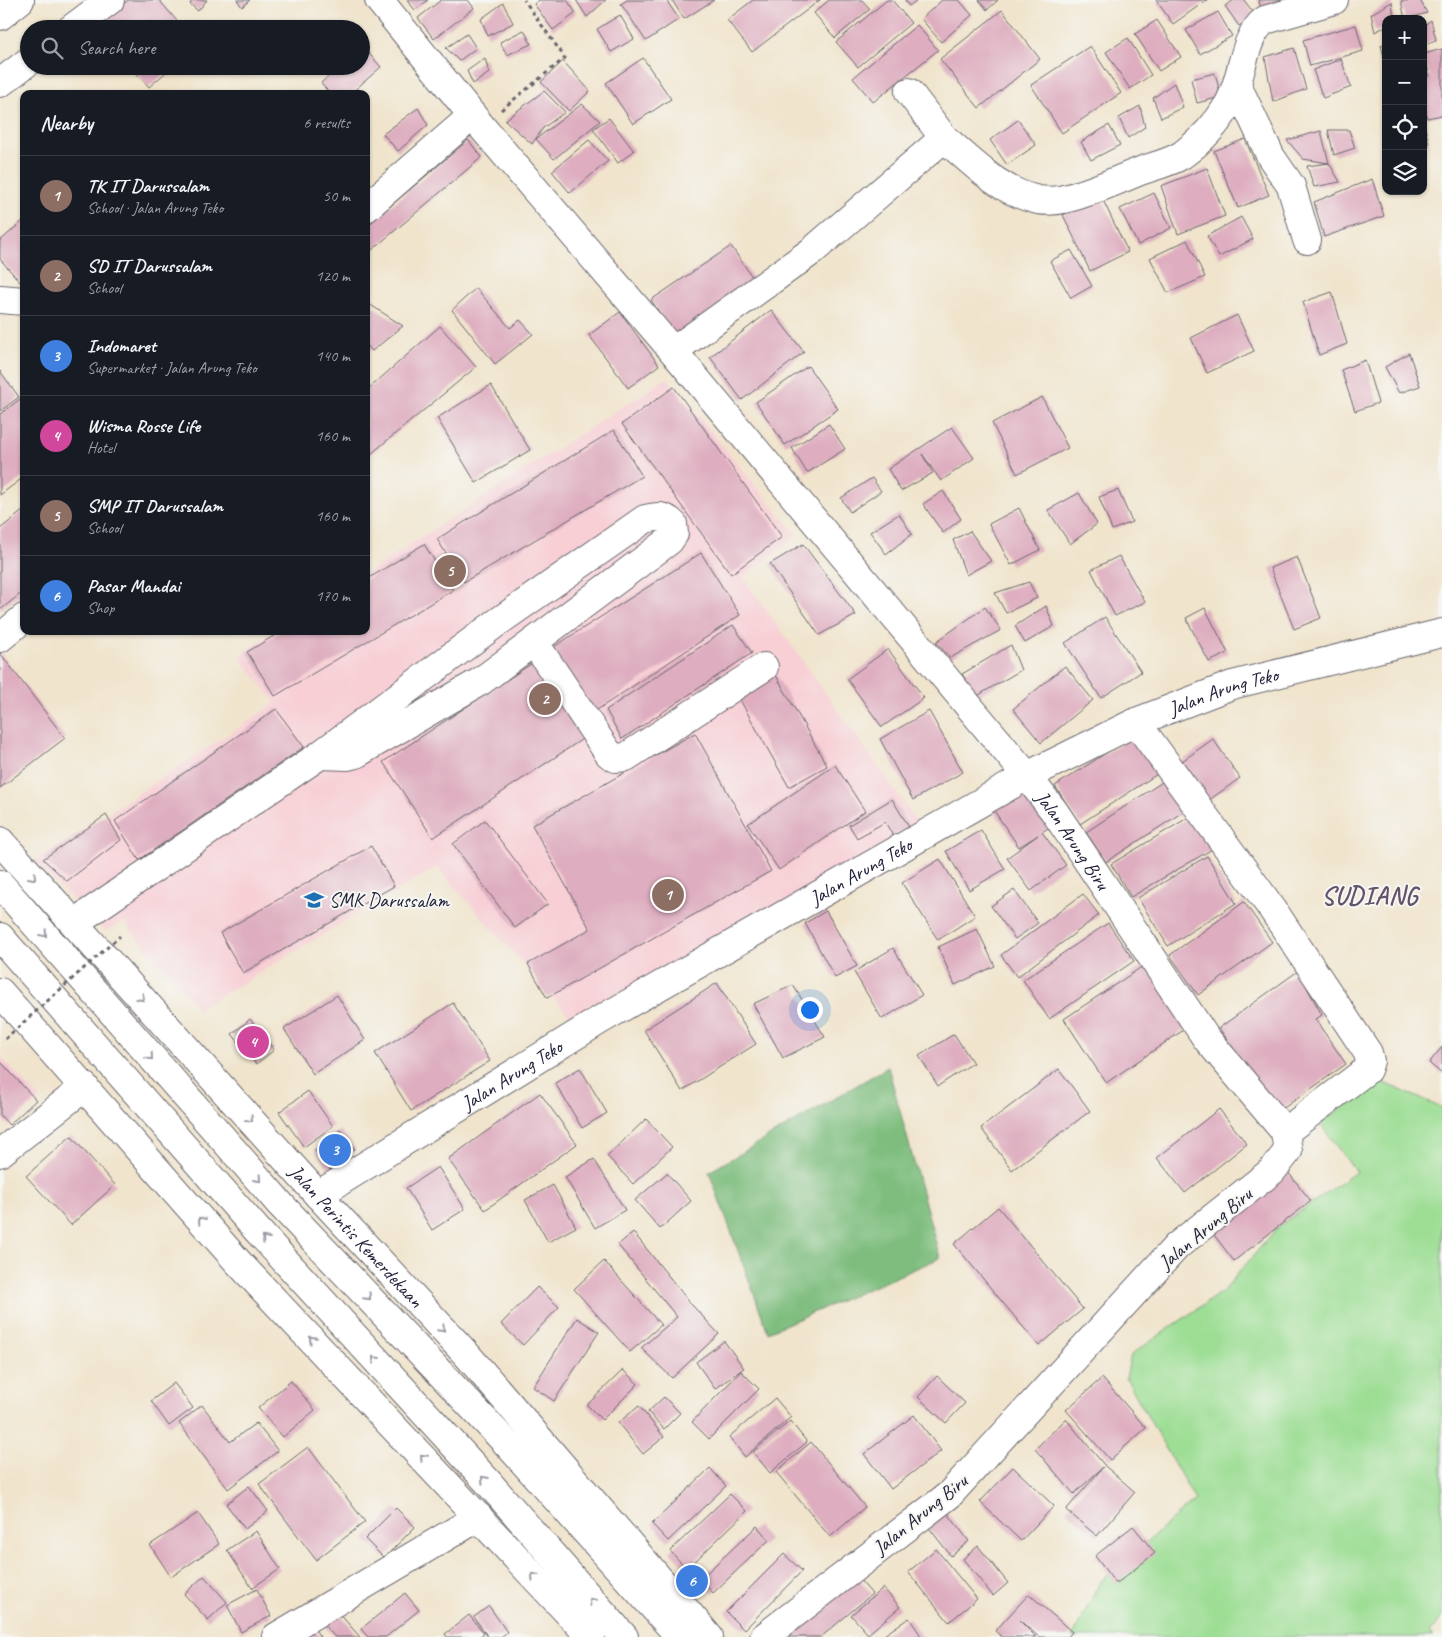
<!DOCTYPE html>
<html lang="en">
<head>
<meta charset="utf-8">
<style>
	:root { --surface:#171b24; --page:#20242c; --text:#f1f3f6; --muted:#9ea1a6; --line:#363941; --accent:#1f6fb2 }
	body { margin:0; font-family:Caveat,sans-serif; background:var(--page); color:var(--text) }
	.controls { position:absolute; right:15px; top:15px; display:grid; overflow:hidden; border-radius:10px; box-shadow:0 1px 4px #0004 }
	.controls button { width:45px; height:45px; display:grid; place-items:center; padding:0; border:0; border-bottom:1px solid var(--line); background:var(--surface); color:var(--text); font:25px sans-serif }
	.you { position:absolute; left:809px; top:1009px; width:18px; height:18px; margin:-12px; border:4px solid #fff; border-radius:50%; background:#1a73e8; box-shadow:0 0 0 8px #1a73e833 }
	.badge { display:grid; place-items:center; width:32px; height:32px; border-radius:50%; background:var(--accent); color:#fff; font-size:16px; font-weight:700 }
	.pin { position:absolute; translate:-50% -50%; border:2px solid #fff; box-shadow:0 1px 5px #0006 }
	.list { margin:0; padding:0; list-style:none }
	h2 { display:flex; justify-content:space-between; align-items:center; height:65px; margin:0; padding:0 20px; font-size:21px }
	h2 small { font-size:16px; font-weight:400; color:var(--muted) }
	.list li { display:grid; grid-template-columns:32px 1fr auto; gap:15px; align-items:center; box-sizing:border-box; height:80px; padding:0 20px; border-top:1px solid var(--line) }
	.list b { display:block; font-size:19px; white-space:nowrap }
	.list p { margin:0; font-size:16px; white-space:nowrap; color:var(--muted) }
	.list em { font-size:16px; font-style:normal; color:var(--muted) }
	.icon { flex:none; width:28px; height:28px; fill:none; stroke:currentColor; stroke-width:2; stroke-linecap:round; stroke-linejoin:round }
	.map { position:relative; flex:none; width:1442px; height:1637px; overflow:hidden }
	.search { position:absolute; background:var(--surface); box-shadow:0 1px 4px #0004; left:20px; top:20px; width:350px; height:55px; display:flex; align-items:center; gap:12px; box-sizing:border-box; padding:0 18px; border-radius:28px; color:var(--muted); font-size:19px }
	.panel { position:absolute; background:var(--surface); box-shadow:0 1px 4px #0004; left:20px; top:90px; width:350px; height:545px; border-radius:10px }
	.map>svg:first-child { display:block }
	.built { fill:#f7cfd5 }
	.green { fill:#9dde94; stroke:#608068 }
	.forest { fill:#7ebd7e; stroke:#50705c }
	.building { fill:#deaec0 }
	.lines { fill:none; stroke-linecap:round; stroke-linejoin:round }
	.minor-casing { stroke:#6a666e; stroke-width:30 }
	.major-casing { stroke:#6a666e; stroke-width:30 }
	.highway-casing { stroke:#6a666e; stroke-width:30 }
	.path { stroke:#6a666e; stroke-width:3; stroke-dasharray:4 4; stroke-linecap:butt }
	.minor { stroke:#fff; stroke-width:28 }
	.major { stroke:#fff; stroke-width:28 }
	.highway { stroke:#fff; stroke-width:28 }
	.path-bridge { stroke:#6a666e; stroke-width:3; stroke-dasharray:4 4; stroke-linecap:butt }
	.oneway { stroke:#9c9ca7 }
	.labels { text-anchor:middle; stroke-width:4; stroke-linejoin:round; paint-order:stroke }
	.street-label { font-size:20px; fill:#22223b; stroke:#f6f6f2 }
	.poi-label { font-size:20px; fill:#22223b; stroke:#f6f6f2; text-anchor:start }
	.district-label { font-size:25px; font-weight:bold; letter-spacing:1px; fill:#64536a; stroke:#f6f6f2 }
</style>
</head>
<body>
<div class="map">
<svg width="1442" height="1637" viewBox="0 0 1442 1637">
	<rect width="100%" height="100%" fill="#f6f6f2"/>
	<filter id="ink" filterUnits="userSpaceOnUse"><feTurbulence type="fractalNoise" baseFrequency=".02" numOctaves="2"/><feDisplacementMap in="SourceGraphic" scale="10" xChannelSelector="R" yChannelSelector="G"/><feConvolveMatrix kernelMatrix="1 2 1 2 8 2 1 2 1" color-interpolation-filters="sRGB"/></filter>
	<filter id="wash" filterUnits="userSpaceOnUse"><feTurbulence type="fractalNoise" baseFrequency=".0096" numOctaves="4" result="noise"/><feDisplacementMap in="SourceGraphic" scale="20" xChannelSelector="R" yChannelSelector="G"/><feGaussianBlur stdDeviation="1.12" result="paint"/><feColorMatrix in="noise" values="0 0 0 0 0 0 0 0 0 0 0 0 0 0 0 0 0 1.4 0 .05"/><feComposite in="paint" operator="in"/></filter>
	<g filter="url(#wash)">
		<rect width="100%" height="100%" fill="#f0e4cc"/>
		<path class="built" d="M667,378L797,536L743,577L920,826L574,1021L437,867L198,1009L124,922L105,931L34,862L276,703L239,656L276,631H366V573Z
			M0,1056L40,1099L8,1127L0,1118Z"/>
		<path class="green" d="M1377,1080L1442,1108V1618L1429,1633L1433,1637H1072L1100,1582L1195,1500L1126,1378L1131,1355L1223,1291L1278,1227L1356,1172L1320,1124Z"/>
		<path class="forest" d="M888,1067L940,1258L768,1332L709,1172Z"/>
		<g id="blocks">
			<path class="building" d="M128,0H159L184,29H95Z
				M193,0H207L198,11L190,4Z
				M237,0H250L242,7Z
				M407,0H428L415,10Z
				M441,0H468L474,8L434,39L418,18Z
				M539,0H567L576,13L553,30L534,4Z
				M576,0H606L587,17Z
				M627,0H666L679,19L646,41L621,4Z
				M672,0H714L684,19Z
				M753,0H820L752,52L727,20Z
				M829,0H862L870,9L835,38L814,13Z
				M887,0H892L911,23L858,67L836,42Z
				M905,0H917L909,6Z
				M942,0H959L972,15L941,42L921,19Z
				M979,0H998L987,10Z
				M1156,0H1207L1173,24Z
				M1234,0H1244L1255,15L1239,26L1225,6Z
				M1258,0H1282L1262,10Z
				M1420,0L1427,13L1405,19L1401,1Z
				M1392,2L1394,19H1386V26L1375,32L1371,14Z
				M503,3L513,23L488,36L481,19Z
				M1002,10L1040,59L979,108L940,59Z
				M1218,12L1232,36L1200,54L1186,30Z
				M620,15L634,39L611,52L597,29Z
				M1157,20L1181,57L1159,71L1135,34Z
				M1431,20L1436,40L1423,45V26Z
				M917,25L938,50L873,102L853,78Z
				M1356,25L1363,51L1310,66L1303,40Z
				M524,30L531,44L507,55L500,42Z
				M467,34L476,48L459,61L446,48Z
				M1128,38L1151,75L1130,89L1106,52Z
				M1386,43V61H1385L1381,45Z
				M1090,46L1121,93L1062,133L1031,85Z
				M363,47L381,67L350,94H330L321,83L340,66H361Z
				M1294,48L1306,89L1273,102L1265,57Z
				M1442,49V115L1427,118L1423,99V77L1430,76L1424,54Z
				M485,58L489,73L473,84L467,71Z
				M643,58L671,99L633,124L606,83Z
				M1341,59L1351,87L1323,98L1313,70Z
				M563,61L590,91L569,111L541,82Z
				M130,66H173L149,87Z
				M1215,73L1221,97L1197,103L1191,79Z
				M1174,83L1183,107L1161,118L1153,98Z
				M544,91L565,112L543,128L532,144L505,120Z
				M582,104L600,121L554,159L536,139Z
				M1140,106L1145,127L1128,138L1119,118Z
				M418,108L428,125L398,151L383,134Z
				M609,118L634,151L618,163L593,129Z
				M1018,120L1036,145L1007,165L990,140Z
				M1423,120L1429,144L1423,145Z
				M1109,125L1120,145L1091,160L1081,142Z
				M1328,130H1349L1355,148L1334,155Z
				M1321,131L1329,163L1340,182L1314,187L1307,166L1329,163L1303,159L1287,140Z
				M1245,139L1269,195L1238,208L1214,151Z
				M468,140L482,157L366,255V227Z
				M589,140L608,161L570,193L552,171Z
				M1207,168L1225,216L1178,234L1161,186Z
				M1372,179L1384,216L1324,237L1314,202Z
				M1154,193L1171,228L1138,245L1120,209Z
				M1101,196L1128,252L1090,271L1063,215Z
				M1241,217L1253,239L1219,257L1207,236Z
				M24,220V280L21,283L0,259V241Z
				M1187,240L1205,277L1168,293L1150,258Z
				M731,246L755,281L675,336L651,300Z
				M1071,250L1092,286L1071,298L1050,261Z
				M476,288L510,328L520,320L533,334L495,364L452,310Z
				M1332,292L1347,344L1319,355L1303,302Z
				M366,302L403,326L372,351L366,344Z
				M771,310L804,352L742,400L710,357Z
				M620,312L659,365L628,388L589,335Z
				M1237,315L1254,351L1207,373L1191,338Z
				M440,326L476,367L366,458V391Z
				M1409,353L1420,386L1399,393L1385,367Z
				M1365,360L1378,403L1355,411L1341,370Z
				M808,366L838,409L785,445L756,402Z
				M0,371L19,397L0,411Z
				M491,385L530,450L476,483L437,418Z
				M674,387L782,537L731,574L622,424Z
				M23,397L24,477L0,495V414Z
				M1042,397L1068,448L1017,474L992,423Z
				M829,424L845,449L807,473L792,448Z
				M952,427L974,458L941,481L922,454L933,473L901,491L888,469Z
				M614,430L642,476L464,582L437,539Z
				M872,478L881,491L850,512L841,498Z
				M1118,490L1132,522L1112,530L1099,497Z
				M943,491L961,519L943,533L923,504Z
				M1079,493L1097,524L1070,544L1048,510Z
				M1019,508L1040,550L1011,565L989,524Z
				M24,510V591L0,610V529Z
				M899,514L912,534L886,554L870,532Z
				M970,531L991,561L966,575L953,540Z
				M424,544L453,590L275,696L247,652L282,631H366V580Z
				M803,544L856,615L819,635L770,564Z
				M701,553L740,615L591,714L552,648Z
				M1119,556L1145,602L1115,616L1091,570Z
				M1297,557L1321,618L1294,629L1270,568Z
				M1029,582L1037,598L1006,613L995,593Z
				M1046,606L1054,626L1025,643L1015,626Z
				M985,607L1001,630L950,658L936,642Z
				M1205,608L1228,653L1209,662L1186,618Z
				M1105,617L1141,672L1101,698L1065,643Z
				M733,625L752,653L622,739L606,710Z
				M1011,645L1021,670L977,696L962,674Z
				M888,649L924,698L882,727L847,679Z
				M0,653L65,738L0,788Z
				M534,662L584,738L433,838L383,762Z
				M1065,666L1093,700L1041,743L1013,709Z
				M773,670L827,766L789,787L735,691Z
				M276,709L304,747L139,860L115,821Z
				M929,711L963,772L913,800L880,739Z
				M695,733L771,871L547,998L528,964L590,929L532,825Z
				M1137,733L1162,771L1080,824L1055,786Z
				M1213,739L1240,778L1198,808L1171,769Z
				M835,765L865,811L779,870L748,824Z
				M1173,775L1192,806L1106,862L1086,832Z
				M1025,786L1051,826L1042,832L1066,865L1031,891L1007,858L1038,835L1019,847L992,808Z
				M892,799L909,827L893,836L885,822L857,838L849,825Z
				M1199,811L1219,845L1131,897L1111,864Z
				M106,815L121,840L67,881L43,859Z
				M485,820L548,904L515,928L453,844Z
				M981,830L1005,869L969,890L946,851Z
				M371,846L394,886L243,973L220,933Z
				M1207,856L1236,903L1168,946L1138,898Z
				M940,859L975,916L938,940L902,883Z
				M1014,890L1038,923L1015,939L991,906Z
				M1083,894L1099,915L1017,977L1001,955Z
				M1244,902L1272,942L1198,995L1170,955Z
				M826,911L857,966L835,978L805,923Z
				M1108,923L1134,961L1049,1019L1023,980Z
				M977,929L995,966L955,985L938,947Z
				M893,948L922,995L882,1019L854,972Z
				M1146,964L1188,1027L1106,1083L1064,1019Z
				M1298,971L1322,1015L1315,1019L1346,1064L1278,1112L1219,1028Z
				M717,983L756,1044L682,1091L644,1030Z
				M793,985L825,1037L783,1058L753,1004Z
				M337,995L365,1040L313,1074L284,1029Z
				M453,1003L490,1061L411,1111L375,1053Z
				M250,1019L274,1050L256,1064L232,1034Z
				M954,1034L973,1063L938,1086L919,1056Z
				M1442,1047V1074L1429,1063Z
				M0,1061L36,1100L9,1125L0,1115Z
				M580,1068L607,1113L582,1128L555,1083Z
				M1059,1069L1090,1111L1012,1170L981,1128Z
				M308,1091L333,1126L304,1147L279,1112Z
				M540,1093L577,1144L485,1210L448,1159Z
				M1219,1109L1247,1144L1185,1193L1157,1158Z
				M646,1119L672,1147L633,1184L607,1156Z
				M340,1130L355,1149L330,1170L315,1150Z
				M71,1136L115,1185L71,1225L26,1176Z
				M594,1159L625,1210L595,1228L565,1177Z
				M438,1167L465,1209L432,1230L406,1188Z
				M1288,1172L1311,1201L1234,1261L1211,1231Z
				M667,1173L691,1201L660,1229L635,1200Z
				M553,1185L576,1227L548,1242L525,1200Z
				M998,1207L1083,1309L1039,1346L954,1244Z
				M633,1232L691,1304L719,1334L672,1378L641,1348L677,1317L618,1245Z
				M604,1261L661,1325L630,1352L574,1289Z
				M537,1287L559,1307L523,1345L501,1324Z
				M577,1318L599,1332L554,1401L533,1387Z
				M724,1341L744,1368L715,1389L696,1362Z
				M623,1370L638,1384L602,1420L587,1405Z
				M741,1371L759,1389L709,1439L692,1422Z
				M937,1376L965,1403L946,1423L918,1397Z
				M1102,1378L1146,1428L1110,1460L1066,1410Z
				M291,1381L315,1410L283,1437L258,1408Z
				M174,1383L193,1408L169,1426L151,1401Z
				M664,1397L680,1413L664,1429L648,1412Z
				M775,1398L791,1417L745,1457L729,1437Z
				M202,1405L230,1442L256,1423L278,1451L228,1489L179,1423Z
				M639,1406L664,1437L643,1454L618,1423Z
				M914,1415L941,1451L891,1489L864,1454Z
				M1066,1419L1105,1466L1135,1492L1097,1536L1066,1510L1103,1467L1074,1494L1035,1449Z
				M790,1421L807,1442L770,1473L753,1452Z
				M811,1442L865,1507L830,1537L776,1472Z
				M308,1447L365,1522L316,1560L259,1484Z
				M1013,1467L1054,1506L1021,1541L980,1502Z
				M710,1468L726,1486L668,1541L652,1524Z
				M249,1486L268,1511L245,1529L226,1504Z
				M730,1494L747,1511L687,1569L670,1551Z
				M942,1506L969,1541L951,1556L923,1520Z
				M396,1508L415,1527L384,1558L365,1539Z
				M198,1513L219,1544L171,1577L150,1545Z
				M757,1526L769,1540L713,1593L700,1579Z
				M1133,1526L1155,1553L1116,1584L1095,1556Z
				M256,1531L280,1569L252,1588L227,1550Z
				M978,1546L1008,1583L993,1596L963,1559Z
				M936,1549L977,1599L949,1622L908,1572Z
				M784,1554L802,1571L744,1630L726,1612Z
				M851,1570L872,1594L821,1637H774Z
				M204,1576L227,1602L208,1620L184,1594Z
				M883,1588L900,1607L868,1634L851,1615Z
				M257,1589L271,1616L241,1632L227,1605Z
				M405,1593L419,1610L386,1637H368L361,1629Z
				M1029,1594L1072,1632L1068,1637H1039L1019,1620L1036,1637H1002L995,1631Z
				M489,1606L507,1632L501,1637H488L474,1617Z
				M337,1611L360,1637H335L323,1624Z
				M469,1615L484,1633L479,1637H447L445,1634Z
				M909,1618L922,1637H881Z
				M314,1628L320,1637H302Z"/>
		</g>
	</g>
	<g filter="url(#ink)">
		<use href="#blocks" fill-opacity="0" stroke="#6a666e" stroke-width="1"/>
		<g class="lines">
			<defs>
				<g id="minor">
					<path id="s1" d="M379,0L481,126L673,351L1027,776L1054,811L1206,1038L1285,1132L1288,1151L1272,1171L1177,1246L949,1495L764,1637"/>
					<path d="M71,29L110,0"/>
					<path d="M0,83L29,61"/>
					<path d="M1237,85L1271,157L1291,186L1307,240"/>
					<path d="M944,138C972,162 1000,192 1038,200C1046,201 1056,201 1064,199C1091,193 1117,180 1143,170C1155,166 1171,162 1182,155C1201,141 1216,126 1228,105C1243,80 1242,37 1265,20L1334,0"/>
					<path d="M366,208L472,116"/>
					<path d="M0,299L24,301"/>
					<path d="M673,351L812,251L944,138L909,92"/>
					<path d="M0,638L24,618"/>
					<path d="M534,642L609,754L616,758L626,757L764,667"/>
					<path d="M1136,722L1273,910L1368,1053L1370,1061L1367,1070L1285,1132"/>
					<path d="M74,923L320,755L495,624L645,519C657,516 664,515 673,524L674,534L669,541L481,681L356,754L348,756L320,755"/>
					<path d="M0,1153L85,1087"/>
					<path id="s2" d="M318,1195L600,1020L1027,776L1136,722L1232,685L1442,633"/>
					<path d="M276,1637L479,1517"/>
				</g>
				<g id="major">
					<path d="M0,16L20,0"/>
					<path id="s3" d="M0,841L318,1195L468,1356L709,1637"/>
					<path d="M0,992L238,1262L591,1637"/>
				</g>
				<path id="highway" d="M0,884L281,1205L511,1448L680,1637
					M0,937L257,1230L488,1482L624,1637"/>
			</defs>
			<use href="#minor" class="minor-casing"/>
			<use href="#major" class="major-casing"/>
			<use href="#highway" class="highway-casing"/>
			<path class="path" d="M501,110L565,58L524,0"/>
			<use href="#minor" class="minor"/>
			<use href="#major" class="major"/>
			<use href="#highway" class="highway"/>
			<path class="path-bridge" d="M5,1039L120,936"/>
		</g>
		<defs><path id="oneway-chevron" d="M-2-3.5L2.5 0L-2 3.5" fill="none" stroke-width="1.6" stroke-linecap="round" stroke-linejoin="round" transform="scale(1.25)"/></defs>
		<g class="oneway">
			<use href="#oneway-chevron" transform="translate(33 877) rotate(48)"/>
			<use href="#oneway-chevron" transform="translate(44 934) rotate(49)"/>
			<use href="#oneway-chevron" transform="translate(141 998) rotate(48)"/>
			<use href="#oneway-chevron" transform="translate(150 1057) rotate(49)"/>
			<use href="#oneway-chevron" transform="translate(250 1119) rotate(48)"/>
			<use href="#oneway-chevron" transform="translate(258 1179) rotate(48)"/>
			<use href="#oneway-chevron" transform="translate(201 1220) rotate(-131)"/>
			<use href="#oneway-chevron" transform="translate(265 1239) rotate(-132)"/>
			<use href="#oneway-chevron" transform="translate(368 1297) rotate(47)"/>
			<use href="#oneway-chevron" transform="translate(442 1329) rotate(47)"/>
			<use href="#oneway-chevron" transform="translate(312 1339) rotate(-134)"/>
			<use href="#oneway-chevron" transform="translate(375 1359) rotate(-132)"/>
			<use href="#oneway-chevron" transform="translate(423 1457) rotate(-133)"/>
			<use href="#oneway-chevron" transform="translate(484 1479) rotate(-132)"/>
			<use href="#oneway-chevron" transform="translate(534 1576) rotate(-133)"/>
			<use href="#oneway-chevron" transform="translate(592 1601) rotate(-131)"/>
		</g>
	</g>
	<defs>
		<symbol id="school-bare" viewBox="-9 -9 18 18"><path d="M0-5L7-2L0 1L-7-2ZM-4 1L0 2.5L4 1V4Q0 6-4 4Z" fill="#1f6fb2" stroke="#f6f6f2" stroke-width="2.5" paint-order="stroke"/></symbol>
	</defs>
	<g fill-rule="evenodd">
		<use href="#school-bare" x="300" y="886" width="28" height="28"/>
	</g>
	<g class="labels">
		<g class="street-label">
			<text dy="7" stroke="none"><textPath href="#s2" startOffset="1038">Jalan Arung Teko</textPath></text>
			<text dy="7" stroke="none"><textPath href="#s1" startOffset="1090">Jalan Arung Biru</textPath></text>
			<text dy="7" stroke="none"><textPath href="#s2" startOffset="632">Jalan Arung Teko</textPath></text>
			<text dy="7" stroke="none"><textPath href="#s2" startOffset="228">Jalan Arung Teko</textPath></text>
			<text transform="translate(1205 1228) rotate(-40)" y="7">Jalan Arung Biru</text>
			<text dy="7" stroke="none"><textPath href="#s3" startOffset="532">Jalan Perintis Kemerdekaan</textPath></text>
			<text transform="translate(920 1514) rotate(-39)" y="7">Jalan Arung Biru</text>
		</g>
		<g class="poi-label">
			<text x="329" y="907">SMK Darussalam</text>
		</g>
		<g class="district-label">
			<text x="1370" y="904">SUDIANG</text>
		</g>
	</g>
</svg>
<div class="controls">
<button>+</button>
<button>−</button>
<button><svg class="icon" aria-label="locate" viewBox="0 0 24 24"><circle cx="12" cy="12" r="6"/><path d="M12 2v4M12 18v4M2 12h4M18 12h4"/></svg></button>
<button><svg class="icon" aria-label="layers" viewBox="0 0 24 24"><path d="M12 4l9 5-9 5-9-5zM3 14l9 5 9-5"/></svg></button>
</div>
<div class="you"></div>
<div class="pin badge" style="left:668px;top:895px;background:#8d6e63">1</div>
<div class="pin badge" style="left:545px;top:699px;background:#8d6e63">2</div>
<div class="pin badge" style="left:335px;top:1150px;background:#3f7fe0">3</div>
<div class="pin badge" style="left:253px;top:1042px;background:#d1479c">4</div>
<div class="pin badge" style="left:450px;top:571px;background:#8d6e63">5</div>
<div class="pin badge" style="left:692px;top:1581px;background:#3f7fe0">6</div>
<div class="search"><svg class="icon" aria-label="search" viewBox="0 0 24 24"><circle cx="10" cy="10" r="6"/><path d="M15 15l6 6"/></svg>Search here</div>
<section class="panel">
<h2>Nearby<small>6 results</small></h2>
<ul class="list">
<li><span class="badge" style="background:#8d6e63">1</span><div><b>TK IT Darussalam</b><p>School · Jalan Arung Teko</p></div><em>50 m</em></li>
<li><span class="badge" style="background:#8d6e63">2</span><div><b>SD IT Darussalam</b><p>School</p></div><em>120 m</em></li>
<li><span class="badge" style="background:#3f7fe0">3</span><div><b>Indomaret</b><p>Supermarket · Jalan Arung Teko</p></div><em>140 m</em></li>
<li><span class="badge" style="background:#d1479c">4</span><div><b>Wisma Rosse Life</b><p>Hotel</p></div><em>160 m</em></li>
<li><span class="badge" style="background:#8d6e63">5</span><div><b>SMP IT Darussalam</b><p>School</p></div><em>160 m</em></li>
<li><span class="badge" style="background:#3f7fe0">6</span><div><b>Pasar Mandai</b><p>Shop</p></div><em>170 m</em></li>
</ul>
</section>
</div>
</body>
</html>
